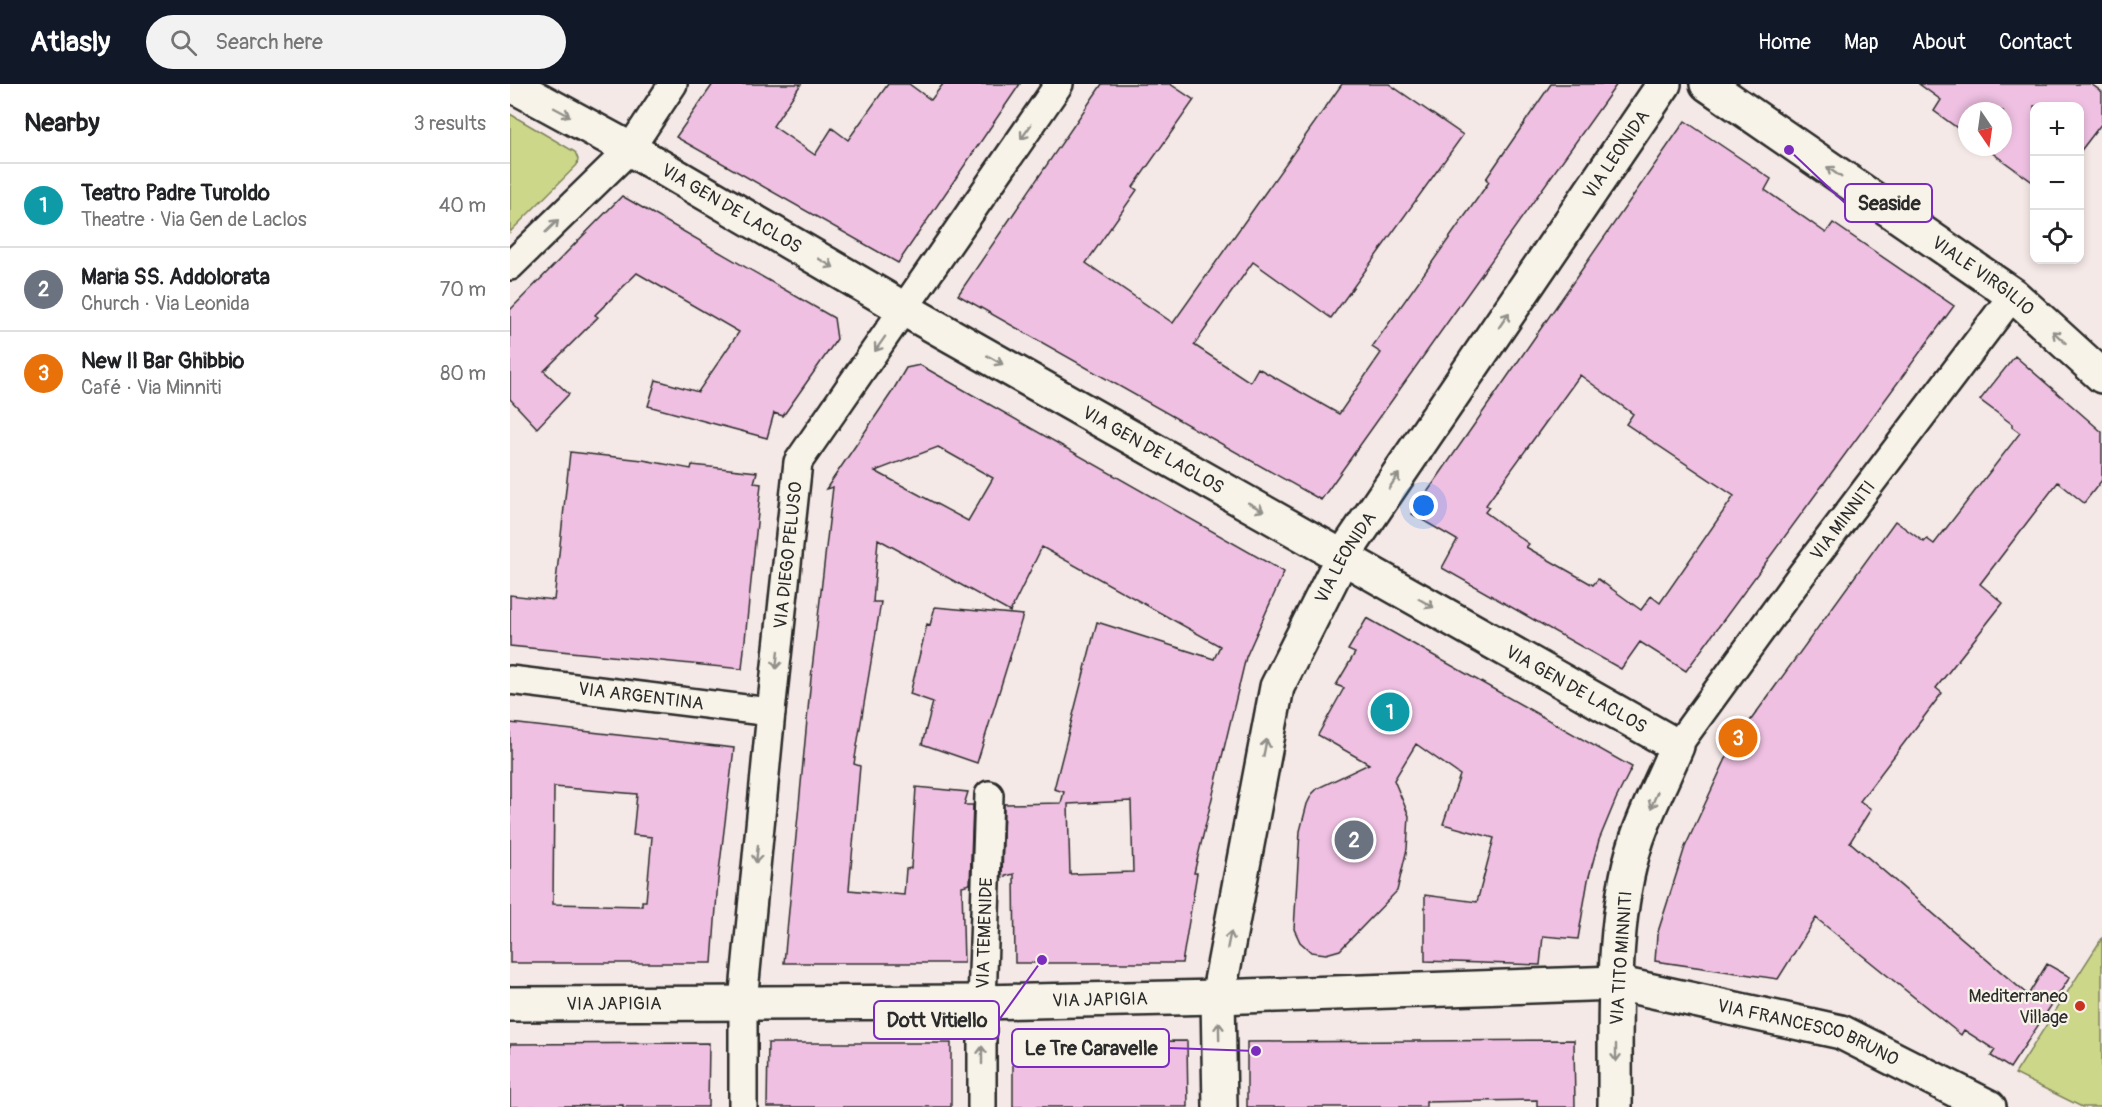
<!DOCTYPE html>
<html lang="en">
<head>
<meta charset="utf-8">
<style>
	:root { --surface:#fff; --page:#f2f2f2; --text:#202124; --muted:#757577; --line:#e0e0e0; --accent:#111827 }
	body { margin:0; font-family:Pangolin,sans-serif; background:var(--page); color:var(--text) }
	.controls { position:absolute; right:18px; top:18px; display:grid; overflow:hidden; border-radius:12px; box-shadow:0 3px 9px #0003 }
	.controls button { width:54px; height:54px; display:grid; place-items:center; padding:0; border:0; border-bottom:2px solid var(--line); background:var(--surface); color:var(--text); font:30px sans-serif }
	.compass { position:absolute; left:1448px; top:18px; width:54px; height:54px; border-radius:50%; background:var(--surface); box-shadow:0 3px 9px #0003; rotate:167deg }
	.you { position:absolute; left:914px; top:422px; width:21px; height:21px; margin:-15px; border:4px solid #fff; border-radius:50%; background:#1a73e8; box-shadow:0 0 0 9px #1a73e833 }
	.badge { display:grid; place-items:center; width:39px; height:39px; border-radius:50%; background:var(--accent); color:#fff; font-size:20px; font-weight:700 }
	.pin { position:absolute; translate:-50% -50%; border:3px solid #fff; box-shadow:0 2px 6px #0006 }
	.list { margin:0; padding:0; list-style:none }
	h2 { display:flex; justify-content:space-between; align-items:center; height:78px; margin:0; padding:0 24px; font-size:26px }
	h2 small { font-size:20px; font-weight:400; color:var(--muted) }
	.list li { display:grid; grid-template-columns:39px 1fr auto; gap:18px; align-items:center; box-sizing:border-box; height:84px; padding:0 24px; border-top:2px solid var(--line) }
	.list b { display:block; font-size:22px; white-space:nowrap }
	.list p { margin:0; font-size:20px; white-space:nowrap; color:var(--muted) }
	.list em { font-size:20px; font-style:normal; color:var(--muted) }
	.icon { flex:none; width:33px; height:33px; fill:none; stroke:currentColor; stroke-width:2; stroke-linecap:round; stroke-linejoin:round }
	.map { position:relative; flex:none; width:1592px; height:1023px; overflow:hidden }
	header { display:flex; align-items:center; gap:36px; box-sizing:border-box; height:84px; padding:0 30px; background:var(--accent); color:#fff }
	header strong { font-size:28px }
	nav { display:flex; gap:33px; margin-inline-start:auto; font-size:21px }
	.search { width:420px; height:54px; background:var(--page); display:flex; align-items:center; gap:15px; box-sizing:border-box; padding:0 21px; border-radius:33px; color:var(--muted); font-size:22px }
	main { display:flex }
	aside { flex:1; background:var(--surface) }
	.map>svg:first-child { display:block }
	.green { fill:#ccd78a; stroke:#7c815a; stroke-width:1.5 }
	.building { fill:#efc0e2; stroke:#2b2b2b; stroke-width:1.5; fill-rule:evenodd }
	.lines { fill:none; stroke-linecap:round; stroke-linejoin:round }
	.street-casing { stroke:#2b2b2b; stroke-width:32 }
	.secondary-casing { stroke:#2b2b2b; stroke-width:38 }
	.street { stroke:#f7f3e8; stroke-width:27 }
	.secondary { stroke:#f7f3e8; stroke-width:33 }
	.oneway { stroke:#918f8a }
	.poi-dot { fill:#c8321e; stroke:#f7f3e8; stroke-width:2 }
	.labels { text-anchor:middle; stroke-width:4.5; stroke-linejoin:round; paint-order:stroke }
	.street-label { font-size:18px; fill:#2b2b2b; stroke:#f7f3e8 }
	.poi-label { font-size:18px; fill:#2b2b2b; stroke:#f7f3e8; text-anchor:end }
	.leader { fill:none; stroke:#7b2cbf; stroke-width:2 }
	.callout-dot { fill:#7b2cbf; stroke:#f7f3e8; stroke-width:2 }
	.callout { fill:#f7f3e8; stroke:#7b2cbf; stroke-width:2 }
	.callout-label { font-size:20px; text-anchor:middle; font-weight:bold; fill:#2b2b2b }
</style>
</head>
<body>
<header>
<strong>Atlasly</strong>
<div class="search"><svg class="icon" aria-label="search" viewBox="0 0 24 24"><circle cx="10" cy="10" r="6"/><path d="M15 15l6 6"/></svg>Search here</div>
<nav><a>Home</a><a>Map</a><a>About</a><a>Contact</a></nav>
</header>
<main>
<aside>
<h2>Nearby<small>3 results</small></h2>
<ul class="list">
<li><span class="badge" style="background:#0f9aa8">1</span><div><b>Teatro Padre Turoldo</b><p>Theatre · Via Gen de Laclos</p></div><em>40 m</em></li>
<li><span class="badge" style="background:#6b7280">2</span><div><b>Maria SS. Addolorata</b><p>Church · Via Leonida</p></div><em>70 m</em></li>
<li><span class="badge" style="background:#e8710a">3</span><div><b>New Il Bar Ghibbio</b><p>Café · Via Minniti</p></div><em>80 m</em></li>
</ul>
</aside>
<div class="map">
<svg width="1592" height="1023" viewBox="0 0 1592 1023">
	<rect width="100%" height="100%" fill="#f5e9e7"/>
	<filter id="ink" filterUnits="userSpaceOnUse"><feTurbulence type="fractalNoise" baseFrequency=".0167" numOctaves="2"/><feDisplacementMap in="SourceGraphic" scale="12" xChannelSelector="R" yChannelSelector="G"/><feConvolveMatrix kernelMatrix="1 2 1 2 8 2 1 2 1" color-interpolation-filters="sRGB"/></filter>
	<g filter="url(#ink)">
		<path class="green" d="M0,30L65,68L68,75L67,81L0,148Z
			M1592,854V1023H1572L1505,990Z"/>
		<path class="building" d="M203,0H291L263,42L305,71L322,44L338,56L378,0H399L421,16L433,0H510L388,179L166,53Z
			M592,0H660L684,16L623,103L627,106L576,179L663,239L832,0H879L953,51L821,234L743,178L684,261L740,298L748,284L829,330L871,269L862,263L979,98L976,95L1041,0H1107L811,416L448,211Z
			M1409,0H1581L1592,8V39L1569,69V22H1524V99L1474,63H1493V27H1457V51L1424,27L1431,16Z
			M1175,37L1261,95L1255,106L1316,149L1323,139L1444,222L1176,587L1130,558L1111,585L932,484L947,456L902,430ZM1070,291L1123,330L1116,340L1224,412L1150,519L1141,512L1131,526L1088,495L1083,501L1016,463L1019,460L975,428L979,423L976,421Z
			M112,112L324,234L327,255L273,332L264,329L257,354L138,322L146,296L188,308L229,248L127,189L85,231L88,233L34,287L59,310L27,344L0,315V226Z
			M1505,272L1592,348V396L1574,419L1548,398L1470,500L1493,519L1426,604L1432,609L1350,717L1361,725L1340,758L1518,911L1537,880L1560,893L1500,984L1481,972L1485,966L1454,946L1451,951L1306,834L1268,895L1145,877L1147,851L1175,763L1219,668L1238,640L1385,437L1414,458L1417,455L1424,460L1510,349L1502,343V340L1470,316Z
			M410,281L774,488L736,573L684,789H687L672,879H505L504,790L492,793L494,720L551,719L554,708L544,705L587,538L704,575L710,562L532,463L500,528L368,455L363,518H371L344,680L350,682L339,806L394,811L396,785L401,784L406,703L458,708L454,721H463L460,800L452,802L454,879H274L301,594L323,403L316,405L382,308L396,284ZM428,363L483,394L458,437L365,387ZM621,717L623,788L560,790L558,720Z
			M60,368L133,376L181,385L182,381L247,388L244,399L251,400L232,585L0,562V511L44,516Z
			M425,523L513,531L467,679L412,660L423,618L400,610L417,540L420,541Z
			M857,534L1122,683L1106,715L1089,756L1078,796L1068,855L1033,852L1030,881L915,877V811L967,818L984,754L933,740L950,691L906,660L884,696L899,732L897,765L887,807L830,866L816,870L801,868L790,858L784,845L790,747L797,720L802,710L808,704L859,680L808,651L834,604L826,601L845,569L838,566Z
			M0,639L224,664L208,796L202,879H0ZM44,703L127,710L123,751L142,753L136,817H132V822L43,820Z
			M1064,956L1065,1023H1027V1016L916,1018V1023H737V958Z
			M677,957L678,1023H503V958Z
			M199,959L198,1023H113V1021L0,1023V960Z
			M258,959H441V1023H257Z"/>
		<g class="lines">
			<defs>
				<g id="street">
					<path d="M0,182L120,65L163,0"/>
					<path id="s1" d="M0,596L261,628"/>
					<path id="s2" d="M1167,662L1292,490L1503,211"/>
					<path id="s3" d="M233,1023V918L261,628L288,378L549,0"/>
					<path id="s4" d="M472,1023V918L479,711"/>
				</g>
				<g id="secondary">
					<path id="s5" d="M0,0L120,65L394,225L1167,662C1154,693 1138,723 1127,755C1100,836 1106,938 1105,1023"/>
					<path id="s6" d="M1197,0L1503,211L1592,292"/>
					<path id="s7" d="M0,920L472,918L708,913L1106,899L1331,948L1479,1023"/>
					<path id="s8" d="M710,1023L708,913L767,603L833,472L1154,0"/>
				</g>
			</defs>
			<use href="#street" class="street-casing"/>
			<use href="#secondary" class="secondary-casing"/>
			<use href="#street" class="street"/>
			<use href="#secondary" class="secondary"/>
		</g>
		<defs><path id="oneway-shaft" d="M-6 0H5M1.5-3L5.5 0L1.5 3" fill="none" stroke-width="1.6" stroke-linecap="round" stroke-linejoin="round" transform="scale(1.5)"/></defs>
		<g class="oneway">
			<use href="#oneway-shaft" transform="translate(52 28) rotate(28)"/>
			<use href="#oneway-shaft" transform="translate(516 48) rotate(125)"/>
			<use href="#oneway-shaft" transform="translate(1324 88) rotate(-145)"/>
			<use href="#oneway-shaft" transform="translate(42 142) rotate(-44)"/>
			<use href="#oneway-shaft" transform="translate(316 179) rotate(30)"/>
			<use href="#oneway-shaft" transform="translate(994 236) rotate(-56)"/>
			<use href="#oneway-shaft" transform="translate(1549 253) rotate(-138)"/>
			<use href="#oneway-shaft" transform="translate(370 260) rotate(125)"/>
			<use href="#oneway-shaft" transform="translate(485 276) rotate(29)"/>
			<use href="#oneway-shaft" transform="translate(884 397) rotate(-56)"/>
			<use href="#oneway-shaft" transform="translate(746 423) rotate(29)"/>
			<use href="#oneway-shaft" transform="translate(916 519) rotate(30)"/>
			<use href="#oneway-shaft" transform="translate(267 576) rotate(96)"/>
			<use href="#oneway-shaft" transform="translate(755 664) rotate(-79)"/>
			<use href="#oneway-shaft" transform="translate(1144 716) rotate(113)"/>
			<use href="#oneway-shaft" transform="translate(247 770) rotate(96)"/>
			<use href="#oneway-shaft" transform="translate(719 856) rotate(-79)"/>
			<use href="#oneway-shaft" transform="translate(709 947) rotate(-91)"/>
			<use href="#oneway-shaft" transform="translate(1106 969) rotate(90)"/>
			<use href="#oneway-shaft" transform="translate(472 971) rotate(-90)"/>
		</g>
	</g>
	<circle class="poi-dot" cx="1570" cy="922" r="6"/>
	<g class="labels">
		<g class="street-label">
			<text dy="6" stroke="none"><textPath href="#s8" startOffset="1058">VIA LEONIDA</textPath></text>
			<text dy="6" stroke="none"><textPath href="#s5" startOffset="254">VIA GEN DE LACLOS</textPath></text>
			<text dy="6" stroke="none"><textPath href="#s6" startOffset="336">VIALE VIRGILIO</textPath></text>
			<text dy="6" stroke="none"><textPath href="#s5" startOffset="740">VIA GEN DE LACLOS</textPath></text>
			<text dy="6" stroke="none"><textPath href="#s2" startOffset="280">VIA MINNITI</textPath></text>
			<text dy="6" stroke="none"><textPath href="#s3" startOffset="554">VIA DIEGO PELUSO</textPath></text>
			<text dy="6" stroke="none"><textPath href="#s8" startOffset="572">VIA LEONIDA</textPath></text>
			<text dy="6" stroke="none"><textPath href="#s5" startOffset="1226">VIA GEN DE LACLOS</textPath></text>
			<text dy="6" stroke="none"><textPath href="#s1" startOffset="132">VIA ARGENTINA</textPath></text>
			<text dy="6" stroke="none"><textPath href="#s4" startOffset="174">VIA TEMENIDE</textPath></text>
			<text transform="translate(1111 874) rotate(-86)" y="6">VIA TITO MINNITI</text>
			<text dy="6" stroke="none"><textPath href="#s7" startOffset="590">VIA JAPIGIA</textPath></text>
			<text dy="6" stroke="none"><textPath href="#s7" startOffset="104">VIA JAPIGIA</textPath></text>
			<text dy="6" stroke="none"><textPath href="#s7" startOffset="1305">VIA FRANCESCO BRUNO</textPath></text>
		</g>
		<g class="poi-label">
			<text x="1558" y="918">Mediterraneo<tspan x="1558" dy="21">Village</tspan></text>
		</g>
	</g>
	<path class="leader" d="M1279 66L1335 119M532 876L489 936M746 967L659 964"/>
	<g class="callout-dot">
		<circle cx="1279" cy="66" r="6"/>
		<circle cx="532" cy="876" r="6"/>
		<circle cx="746" cy="967" r="6"/>
	</g>
	<g class="callout">
		<rect x="1335" y="100" width="87" height="38" rx="6"/>
		<rect x="364" y="917" width="125" height="38" rx="6"/>
		<rect x="502" y="945" width="157" height="38" rx="6"/>
	</g>
	<g class="callout-label">
		<text x="1379" y="126">Seaside</text>
		<text x="427" y="943">Dott Vitiello</text>
		<text x="581" y="971">Le Tre Caravelle</text>
	</g>
</svg>
<div class="controls">
<button>+</button>
<button>−</button>
<button><svg class="icon" aria-label="locate" viewBox="0 0 24 24"><circle cx="12" cy="12" r="6"/><path d="M12 2v4M12 18v4M2 12h4M18 12h4"/></svg></button>
</div>
<svg class="compass" viewBox="-18 -18 36 36"><path d="M0-13l5 13h-10z" fill="#e53935"/><path d="M0 13l5-13h-10z" fill="#757577"/></svg>
<div class="you"></div>
<div class="pin badge" style="left:880px;top:628px;background:#0f9aa8">1</div>
<div class="pin badge" style="left:844px;top:756px;background:#6b7280">2</div>
<div class="pin badge" style="left:1228px;top:654px;background:#e8710a">3</div>
</div>
</main>
</body>
</html>
